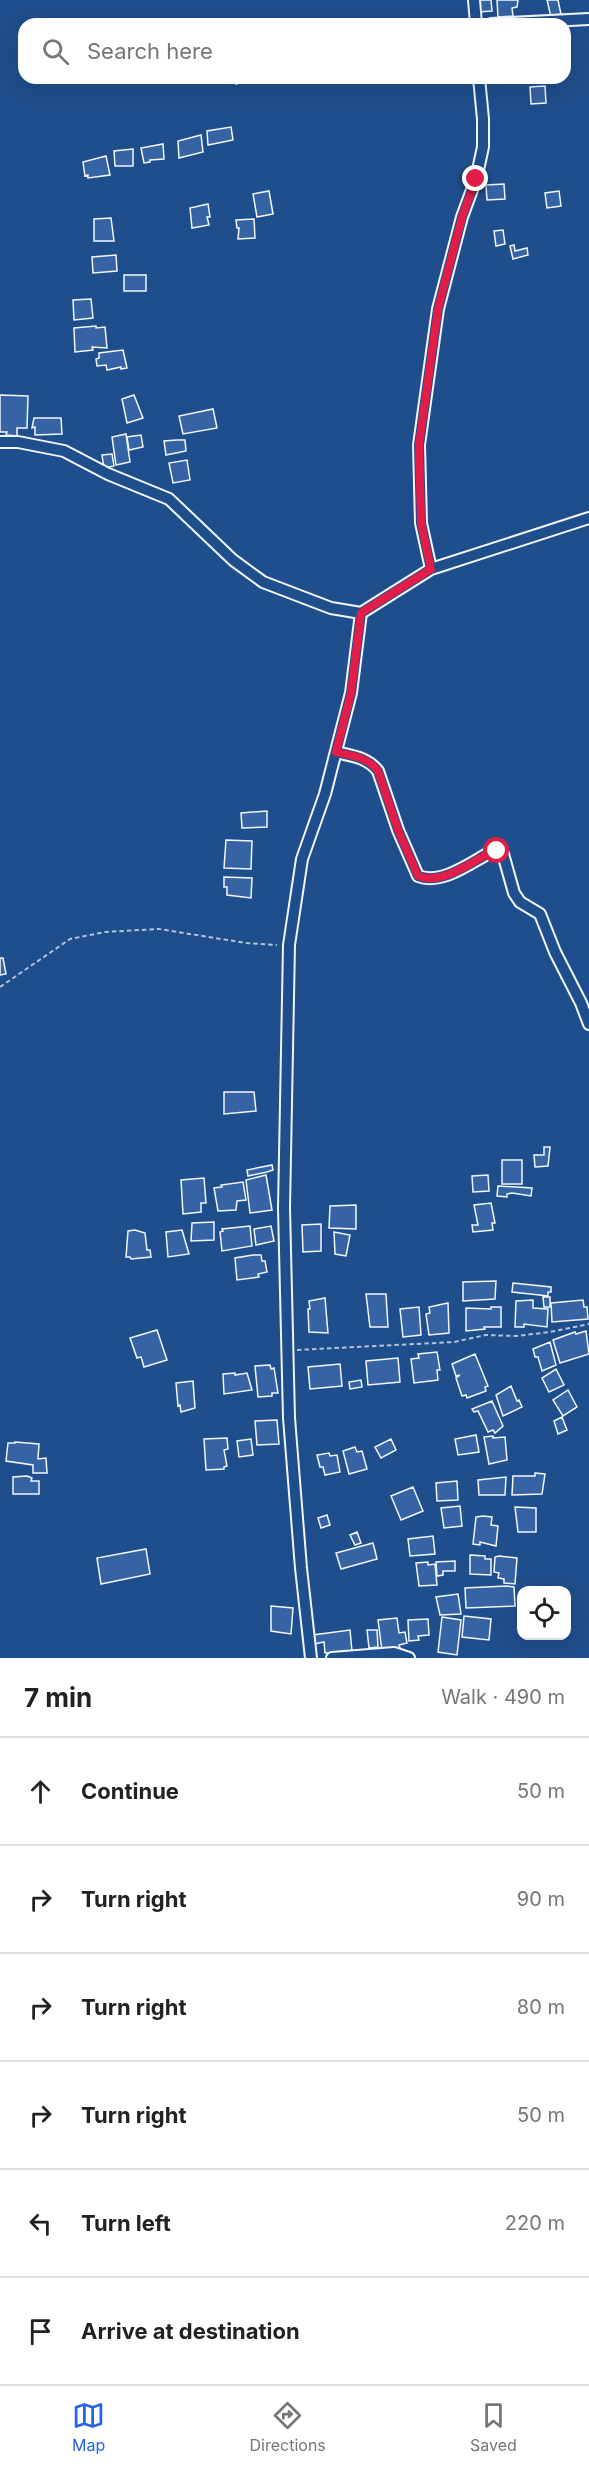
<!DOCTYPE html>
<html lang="en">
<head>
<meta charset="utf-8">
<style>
	:root { --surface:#fff; --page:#f6f6f6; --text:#222; --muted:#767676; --line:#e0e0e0; --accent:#2563eb }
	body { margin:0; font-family:Inter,sans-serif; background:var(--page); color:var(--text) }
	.controls { position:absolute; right:18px; bottom:18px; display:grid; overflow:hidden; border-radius:12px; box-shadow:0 6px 24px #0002 }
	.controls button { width:54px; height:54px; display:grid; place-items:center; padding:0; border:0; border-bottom:2px solid var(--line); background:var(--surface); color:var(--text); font:30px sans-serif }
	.stop { position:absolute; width:18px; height:18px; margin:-14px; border:4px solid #e11d48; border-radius:50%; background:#fff }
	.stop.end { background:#e11d48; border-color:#fff; box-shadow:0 2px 6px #0008 }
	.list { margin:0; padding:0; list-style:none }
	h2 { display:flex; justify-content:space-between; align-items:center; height:78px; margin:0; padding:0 24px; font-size:26px }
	h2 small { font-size:20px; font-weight:400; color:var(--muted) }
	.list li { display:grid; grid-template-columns:39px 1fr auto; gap:18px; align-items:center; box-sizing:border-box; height:108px; padding:0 24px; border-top:2px solid var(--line) }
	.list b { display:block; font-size:22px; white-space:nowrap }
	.list em { font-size:20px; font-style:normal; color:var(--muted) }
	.icon { flex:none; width:33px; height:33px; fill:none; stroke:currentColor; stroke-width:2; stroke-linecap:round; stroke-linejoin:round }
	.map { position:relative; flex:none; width:589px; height:1658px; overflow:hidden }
	.search { position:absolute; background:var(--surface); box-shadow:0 6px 24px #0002; left:18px; right:18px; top:18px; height:66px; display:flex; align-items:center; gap:15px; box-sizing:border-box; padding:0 21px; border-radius:18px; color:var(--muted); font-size:22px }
	.sheet { height:726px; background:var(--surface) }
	nav { display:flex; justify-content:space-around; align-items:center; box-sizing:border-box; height:84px; border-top:2px solid var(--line); background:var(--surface); font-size:16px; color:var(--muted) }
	nav a { display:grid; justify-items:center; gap:3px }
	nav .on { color:var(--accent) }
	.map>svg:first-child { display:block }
	.building { fill:#3563a3; stroke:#f2f6ff; stroke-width:1.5 }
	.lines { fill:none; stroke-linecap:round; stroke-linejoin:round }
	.minor-casing { stroke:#f2f6ff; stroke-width:14 }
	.path { stroke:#b3c4dc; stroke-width:2; stroke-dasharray:4.5 3; stroke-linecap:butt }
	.minor { stroke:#1f4e8c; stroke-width:10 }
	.route { stroke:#e11d48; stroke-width:8 }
</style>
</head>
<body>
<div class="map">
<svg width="589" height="1658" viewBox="0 0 589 1658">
	<rect width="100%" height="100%" fill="#1f4e8c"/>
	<path class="building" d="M477,0H491L492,11L478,12Z
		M497,0H518L517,7L512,8L513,16L498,17Z
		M547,0H558L561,14L551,17Z
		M228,78H246L243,79V82L236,84L235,82L229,83Z
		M545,86L546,103L531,104L530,87Z
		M231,127L233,140L208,145L207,131Z
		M201,135L203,152L179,158L178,141Z
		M163,144L164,159L150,160V162L144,163L141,148Z
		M133,149V166H115L114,151Z
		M106,156L110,175L88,178V175L85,176L83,162Z
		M504,184L505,199L487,200L486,185Z
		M269,191L273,214L257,217L253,194Z
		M559,191L561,206L547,208L545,193Z
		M208,204L210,217H207L209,225L192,228L190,208Z
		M111,218L114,241H94V219Z
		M254,219L255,238L238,239L239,228H237L236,220Z
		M503,230L505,244L496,246L494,231Z
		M514,245L515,251L527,248L528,255L513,259L510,246Z
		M116,255L117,271L93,273L92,257Z
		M124,275H146V291H124Z
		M91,299L93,318L74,320L73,300Z
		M96,326V328L105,327L107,348L92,347L93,350L75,352L74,328Z
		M123,350L127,368L121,369V367L107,370L106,365L97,366L96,359L99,358V353Z
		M0,395L28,396L27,428H17V436L6,435L7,432H0Z
		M134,395L143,418L127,423L122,399Z
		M213,409L217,428L183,434L179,416Z
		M34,418H61L62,434L35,435V427L32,428Z
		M126,434L130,462L116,465L112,437Z
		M141,435L143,447L129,450L127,437Z
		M177,440H185L186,451L166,455L164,441Z
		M112,454L114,466L104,468L102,455Z
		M187,460L190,480L173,483L169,463Z
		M267,811V827L242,828L241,813Z
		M226,840L252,841L251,869L224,868Z
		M224,877L252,878L251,898L227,895V887H224Z
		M0,958H3L6,974L0,975Z
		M224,1092H254L256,1111L224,1114Z
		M544,1147H550L548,1166L535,1167L534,1155H544Z
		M502,1160H522V1184H502Z
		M272,1165L273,1170L267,1172L248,1176L247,1170Z
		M266,1175L272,1210L250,1213L246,1180Z
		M488,1175L489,1191L473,1192L472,1176Z
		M204,1178L206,1203H201V1212L183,1214L181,1180Z
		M243,1182L246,1200L237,1201L236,1210L218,1211L214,1188L222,1187L221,1185Z
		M498,1186L532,1188L531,1196L512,1193L507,1194V1197L497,1196Z
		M491,1203L495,1223H492L493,1230L473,1232L472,1225H478L474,1205Z
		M356,1205V1229L329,1228L330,1206Z
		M214,1222V1240L191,1241L192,1223Z
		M321,1224V1251L303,1252L302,1225Z
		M250,1226L252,1246L222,1251L220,1232L223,1231L222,1229Z
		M271,1226L274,1241L256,1245L254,1229Z
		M135,1230L145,1233L147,1250H150L151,1257L131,1259L130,1257H126L128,1231Z
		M182,1230L189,1254L168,1257L166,1232Z
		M334,1232L350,1235L346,1256L335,1254Z
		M253,1255H261L262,1261H265L267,1272L258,1274L259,1277L237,1280L235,1258Z
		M496,1281L495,1299L463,1301V1282Z
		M513,1283L551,1287V1292H548V1296L512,1292Z
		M366,1294H386L388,1327H370Z
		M543,1297H550V1307H544Z
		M325,1298L328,1333L309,1332L308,1309H310L309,1301Z
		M533,1300V1308L548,1309L547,1327L524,1324V1327H515L516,1301Z
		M583,1300L584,1307H587L588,1319L552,1322L551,1303Z
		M448,1303L449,1333L429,1335L426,1314L430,1313L429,1307Z
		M419,1307L421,1335L403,1337L400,1309Z
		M491,1307H501V1327H484L485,1329L466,1331V1308L491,1309Z
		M157,1330L167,1360L144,1367L141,1357L137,1358L130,1338Z
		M586,1331L589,1354L560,1363L553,1340L575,1332L576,1334Z
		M550,1342L556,1365L542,1371L538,1357H535L533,1349Z
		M437,1352L440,1370H437L438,1380L414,1383L411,1359L419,1358L418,1354Z
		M475,1354L488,1386L485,1387L486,1391L467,1398L466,1395L462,1396L456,1378L460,1375L456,1376L452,1364Z
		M398,1358L400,1382L368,1385L366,1361Z
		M340,1364L342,1386L310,1389L308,1367Z
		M270,1365L271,1369L274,1368L278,1393H272V1396L258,1397L255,1366Z
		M556,1369L564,1385L549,1392L542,1378Z
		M235,1373V1375L247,1373L252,1390L224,1394L223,1374Z
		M361,1380L362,1387L350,1389L349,1382Z
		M193,1381L195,1408L181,1412L180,1405L178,1406L176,1383Z
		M511,1386L517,1401L519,1400L522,1407L503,1416L496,1395Z
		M568,1390L577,1407L563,1416L553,1400Z
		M492,1401L503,1426L495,1433L493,1430L488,1432L478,1411L474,1412L472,1409Z
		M562,1417L567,1430L558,1434L554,1421Z
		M277,1420L279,1444L257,1445L255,1421Z
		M476,1435L479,1452L458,1455L455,1439Z
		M493,1436V1438L505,1437L507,1460L489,1464L484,1437Z
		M227,1438L228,1449L224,1450L227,1466L224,1467V1469L206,1470L204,1439Z
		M251,1439L253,1455L239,1457L237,1441Z
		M391,1439L396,1450L381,1458L375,1447Z
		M15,1442L39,1444L38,1459L46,1458L47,1473H33V1465L6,1461L8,1443H15Z
		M355,1447L357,1452L362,1451L367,1469L349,1474L343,1451Z
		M329,1453L330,1456L337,1455L340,1472L325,1475L323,1467H320L317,1455Z
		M535,1473L545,1474L542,1494L512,1495L513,1476H535Z
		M27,1476L32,1478L31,1481H39V1494H13V1477Z
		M506,1477L505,1495H479L478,1480Z
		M457,1481L458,1500L437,1501L436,1483Z
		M413,1487L423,1511L401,1520L391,1496Z
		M460,1506L462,1526L444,1528L441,1508Z
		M515,1507L536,1508V1532H518Z
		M327,1515L330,1525L321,1528L318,1518Z
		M483,1516L492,1517L491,1525L498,1526L496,1546L480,1542V1545L473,1544L476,1517Z
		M357,1532L361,1543L355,1545L350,1535Z
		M433,1536L435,1554L410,1556L408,1539Z
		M373,1543L377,1559L341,1569L336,1553Z
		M146,1549L150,1574L101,1584L97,1558Z
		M470,1555L485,1556V1559H491V1575L470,1574Z
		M499,1556L517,1558L515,1584L504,1583V1579L498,1578L499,1573L494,1572L495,1557Z
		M455,1561V1571H443V1575L437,1576L436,1562Z
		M428,1562V1565L435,1564L437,1585L419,1586L416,1563Z
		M507,1586L514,1587L515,1606L466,1608L465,1588Z
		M458,1594L461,1614L440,1615L436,1597Z
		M271,1606L293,1608L291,1634L271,1631Z
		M464,1616L491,1619L489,1640L462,1637Z
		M442,1617L461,1620L457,1655L438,1652Z
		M397,1618L399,1633L405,1632L407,1643L399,1645L400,1648L382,1651L378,1620Z
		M428,1619L429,1635L418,1636L419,1640L409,1641L408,1620Z
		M350,1630L352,1651L325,1653L324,1642L314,1644L313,1635Z
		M367,1630H377L378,1647L369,1648Z"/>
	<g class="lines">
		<defs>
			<path id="minor" d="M474,0L476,24
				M491,24L589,19
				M0,442H18L64,451L108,474L169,499L233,560L263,582L331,608L361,613L431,569L589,518
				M431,569L421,523L419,445L438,309L462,217L476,179L483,147V119L479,78
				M336,752C352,756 367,757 378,771L398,830L418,876C441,885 469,864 489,853L497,851L503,854L514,893L520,902L540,914L555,952L581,1003L589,1024
				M311,1658L301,1568L289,1418L284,1208L289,945L302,859L325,794L351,693L361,613
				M332,1658L394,1653L409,1658"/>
		</defs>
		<use href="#minor" class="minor-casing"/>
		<path class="path" d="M0,987L70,939L105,932L159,929L246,943L277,945
			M297,1350L454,1342L486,1335L516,1336L550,1332L589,1324"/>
		<use href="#minor" class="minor"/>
	</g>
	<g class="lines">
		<path class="route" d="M476,179L462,217L438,309L419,445L421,523L431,569L361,613L351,693L336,752C352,756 368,757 378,771L398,830L418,876C441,885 469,864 489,853L497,851"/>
	</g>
</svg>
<div class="controls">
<button><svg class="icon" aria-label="locate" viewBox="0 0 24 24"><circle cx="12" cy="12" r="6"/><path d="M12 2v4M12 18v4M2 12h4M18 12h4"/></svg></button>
</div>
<div class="stop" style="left:497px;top:851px"></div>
<div class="stop end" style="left:476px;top:179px"></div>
<div class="search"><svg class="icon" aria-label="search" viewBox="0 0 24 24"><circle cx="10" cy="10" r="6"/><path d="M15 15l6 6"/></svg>Search here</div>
</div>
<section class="sheet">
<h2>7 min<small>Walk · 490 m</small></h2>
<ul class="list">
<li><svg class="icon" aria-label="ahead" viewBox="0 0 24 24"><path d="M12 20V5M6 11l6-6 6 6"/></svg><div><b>Continue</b></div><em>50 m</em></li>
<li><svg class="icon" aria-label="right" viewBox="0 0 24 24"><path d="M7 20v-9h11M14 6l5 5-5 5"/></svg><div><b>Turn right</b></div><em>90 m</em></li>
<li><svg class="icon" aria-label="right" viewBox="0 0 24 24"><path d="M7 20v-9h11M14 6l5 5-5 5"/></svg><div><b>Turn right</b></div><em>80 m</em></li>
<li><svg class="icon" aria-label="right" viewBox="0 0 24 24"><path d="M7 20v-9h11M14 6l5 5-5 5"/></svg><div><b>Turn right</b></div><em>50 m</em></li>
<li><svg class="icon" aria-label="left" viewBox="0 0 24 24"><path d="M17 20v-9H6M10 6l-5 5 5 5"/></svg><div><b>Turn left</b></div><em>220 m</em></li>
<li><svg class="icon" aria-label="arrive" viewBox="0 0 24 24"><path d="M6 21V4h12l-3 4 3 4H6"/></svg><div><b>Arrive at destination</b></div></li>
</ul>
</section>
<nav>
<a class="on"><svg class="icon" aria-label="map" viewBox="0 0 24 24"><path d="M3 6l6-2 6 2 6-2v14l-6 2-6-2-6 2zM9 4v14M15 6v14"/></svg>Map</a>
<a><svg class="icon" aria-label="directions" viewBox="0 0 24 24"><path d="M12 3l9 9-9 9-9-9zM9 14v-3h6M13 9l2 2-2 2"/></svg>Directions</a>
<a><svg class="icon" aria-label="saved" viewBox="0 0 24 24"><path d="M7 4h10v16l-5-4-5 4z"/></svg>Saved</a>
</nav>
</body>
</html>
